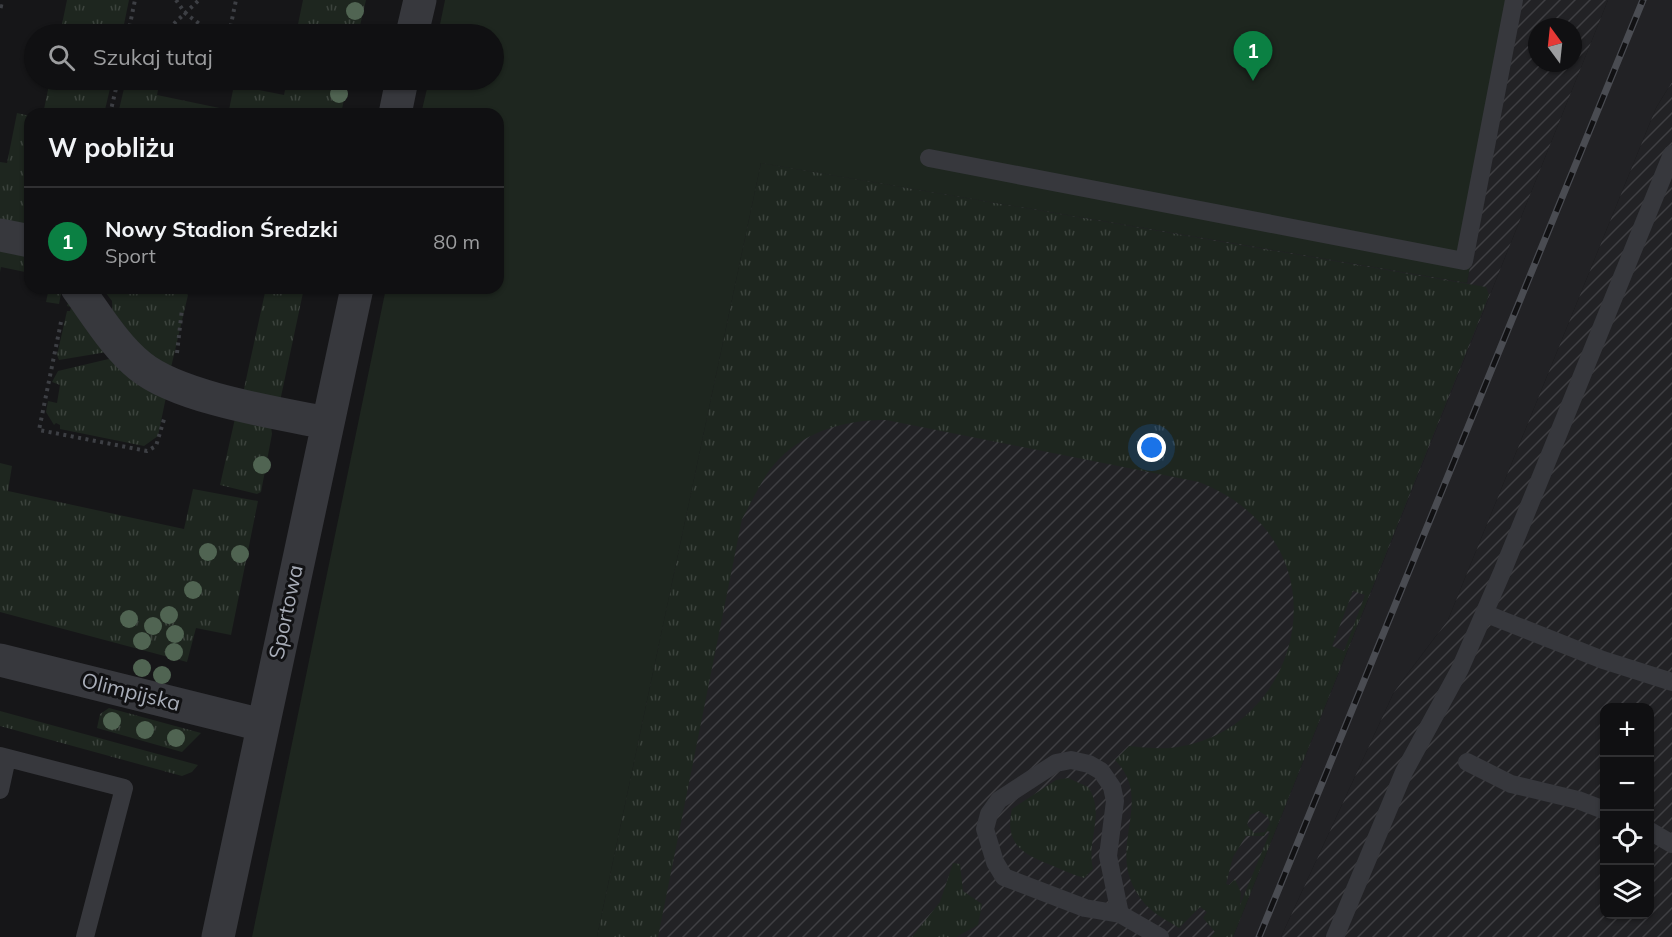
<!DOCTYPE html>
<html lang="pl">
<head>
<meta charset="utf-8">
<style>
	:root { --surface:#101012; --page:#19191b; --text:#f1f3f6; --muted:#9c9d9f; --line:#303032; --accent:#0b8043 }
	body { margin:0; font-family:Mulish,sans-serif; background:var(--page); color:var(--text) }
	.controls { position:absolute; right:18px; bottom:18px; display:grid; overflow:hidden; border-radius:12px; box-shadow:0 2px 4px #0004 }
	.controls button { width:54px; height:54px; display:grid; place-items:center; padding:0; border:0; border-bottom:2px solid var(--line); background:var(--surface); color:var(--text); font:30px sans-serif }
	.compass { position:absolute; left:1528px; top:18px; width:54px; height:54px; border-radius:50%; background:var(--surface); box-shadow:0 2px 4px #0004; rotate:345deg }
	.you { position:absolute; left:1152px; top:448px; width:21px; height:21px; margin:-15px; border:4px solid #fff; border-radius:50%; background:#1a73e8; box-shadow:0 0 0 9px #1a73e833 }
	.badge { display:grid; place-items:center; width:39px; height:39px; border-radius:50%; background:var(--accent); color:#fff; font-size:20px; font-weight:700 }
	.pin { position:absolute; translate:-50% -50px; filter:drop-shadow(0 2px 3px #0008) }
	.pin::after { content:''; position:absolute; top:32px; width:21px; height:18px; background:inherit; clip-path:polygon(0 0,100% 0,50% 100%) }
	.list { margin:0; padding:0; list-style:none }
	h2 { display:flex; justify-content:space-between; align-items:center; height:78px; margin:0; padding:0 24px; font-size:26px }
	h2 small { font-size:20px; font-weight:400; color:var(--muted) }
	.list li { display:grid; grid-template-columns:39px 1fr auto; gap:18px; align-items:center; box-sizing:border-box; height:108px; padding:0 24px; border-top:2px solid var(--line) }
	.list b { display:block; font-size:22px; white-space:nowrap }
	.list p { margin:0; font-size:20px; white-space:nowrap; color:var(--muted) }
	.list em { font-size:20px; font-style:normal; color:var(--muted) }
	.icon { flex:none; width:33px; height:33px; fill:none; stroke:currentColor; stroke-width:2; stroke-linecap:round; stroke-linejoin:round }
	.map { position:relative; flex:none; width:1672px; height:937px; overflow:hidden }
	.search { position:absolute; background:var(--surface); box-shadow:0 2px 4px #0004; left:24px; top:24px; width:480px; height:66px; display:flex; align-items:center; gap:15px; box-sizing:border-box; padding:0 21px; border-radius:33px; color:var(--muted); font-size:22px }
	.panel { position:absolute; background:var(--surface); box-shadow:0 2px 4px #0004; left:24px; top:108px; width:480px; height:186px; border-radius:18px }
	.map>svg:first-child { display:block }
	.built { fill:#222225 }
	.industrial { fill:url(#industrial-furrows); fill-rule:evenodd }
	.grass { fill:url(#grass-tufts); fill-rule:evenodd }
	.park { fill:#1e261f }
	.lines { fill:none; stroke-linecap:round; stroke-linejoin:round }
	.path { stroke:#3d3f44; stroke-width:4; stroke-dasharray:3 4.5; stroke-linecap:butt }
	.lane { stroke:#37383d; stroke-width:18 }
	.street { stroke:#37383d; stroke-width:33 }
	.rail-casing { stroke:#4a4c52; stroke-width:7 }
	.rail { stroke:#111113; stroke-width:4.5; stroke-dasharray:14; stroke-linecap:butt }
	.tree { fill:#506452 }
	.labels { text-anchor:middle; stroke-width:6; stroke-linejoin:round; paint-order:stroke }
	.street-label { font-size:21px; fill:#a8adb8; stroke:#111113 }
</style>
</head>
<body>
<div class="map">
<svg width="1672" height="937" viewBox="0 0 1672 937">
	<defs>
		<pattern id="industrial-furrows" width="10" height="10" patternUnits="userSpaceOnUse" patternTransform="scale(1.5)"><rect width="10" height="10" fill="#222225"/><path d="M-1 1l2-2M0 10L10 0M9 11l2-2" fill="none" stroke="#3f3f43"/></pattern>
		<pattern id="grass-tufts" width="24" height="20" patternUnits="userSpaceOnUse" patternTransform="scale(1.5)"><rect width="24" height="20" fill="#1e261f"/><path d="M3 7l-1-3M5 7V3M7 7l1-3M15 17l-1-3M17 17v-4M19 17l1-3" fill="none" stroke="#3c433d"/></pattern>
	</defs>
	<rect width="100%" height="100%" fill="#161618"/>
	<path class="built" d="M1608,0H1672V82L1656,108L1448,620L1394,692L1281,937H1233Z"/>
	<path class="industrial" d="M1520,0H1608L1233,937H597L761,163ZM1537,27H1573V63H1537Z
		M1672,82V937H1281L1394,692L1448,620L1656,108ZM1604,708H1650V914H1604Z"/>
	<path class="grass" d="M67,0H129L122,34H95L61,29Z
		M303,0H366L358,34H296Z
		M50,80H112L104,114H43Z
		M126,80H160L157,95L229,110L234,85L284,95L287,80H348L341,114H118Z
		M17,113L30,116V233L0,226V162L7,163Z
		M761,163L1486,287L1489,295L1233,937H1211L1215,932L1203,918L1207,912L1200,907L1179,928C1168,921 1154,914 1145,904C1099,851 1158,804 1115,760L1129,746C1147,748 1165,750 1183,746C1282,728 1330,602 1262,525C1244,505 1224,492 1199,482L886,420C846,420 808,430 779,459C763,475 753,500 742,519L658,937H597ZM1353,591L1365,595L1344,651L1332,646ZM1259,811L1268,817L1270,823L1265,832L1254,833L1247,825L1250,815ZM1267,831L1270,832L1240,905L1241,893L1235,879L1229,885L1226,884L1233,857L1246,836H1264Z
		M0,244L30,252V273L1,267L0,272Z
		M49,288H62L59,304L46,302Z
		M102,288H182L188,295L169,376L113,319L112,301Z
		M266,288H304L279,406L242,398Z
		M69,300L113,351L59,360L57,355L67,311H70L71,307L67,306Z
		M117,357L166,397L158,436L144,446L60,429V425L56,423L54,425L46,412L48,401L57,403L60,385L52,382L58,371Z
		M236,414L271,426L272,434L261,492L257,494L220,485Z
		M0,463L12,466L8,491L184,529L193,489L258,501L231,635L196,628L187,662L0,612Z
		M109,708L201,733L182,752L97,728L100,714Z
		M0,711L198,765L192,772L182,776L0,726Z
		M1068,778L1088,787C1106,813 1086,840 1093,869L1084,878C1074,875 1063,870 1053,866C1024,854 1004,846 1012,809L1056,780Z
		M953,863L960,864L963,891L982,904L978,925L956,937H912L940,902Z"/>
	<path class="park" d="M445,0H1520L1467,283L761,163L597,937H252L386,288H498V114H421L429,80H494V34H438Z"/>
	<g class="lines">
		<path class="path" d="M176,0L185,13L209,31L208,34
			M0,6L5,7
			M128,34L135,0
			M163,34L199,0
			M229,34L236,0
			M110,114L118,80
			M61,322L39,430L147,451L156,446L165,416
			M177,353L182,309"/>
		<path class="lane" d="M929,158L1464,261L1514,0
			M1484,613L1603,660L1672,682
			M0,756L124,788L85,937
			M1467,762L1511,784L1578,800L1604,810
			M0,790L7,758
			M1650,831L1672,844
			M1120,914L1108,856L1115,801L1112,787L1101,771L1089,764L1071,760L1056,763L999,800L989,814L985,829L995,862L1004,877L1085,908L1120,914L1160,937
			M1335,937L1404,772L1460,669L1503,570L1672,154"/>
		<path class="street" d="M412,34L420,0
			M395,114L402,80
			M0,235L30,241
			M77,288C96,314 115,346 140,366C179,398 277,413 327,423
			M0,660L262,725
			M218,937L357,288"/>
		<defs>
			<path id="rail" d="M1259,937L1643,0"/>
		</defs>
		<use href="#rail" class="rail-casing"/>
		<use href="#rail" class="rail"/>
	</g>
	<g class="tree">
		<circle cx="355" cy="11" r="9"/>
		<circle cx="339" cy="94" r="9"/>
		<circle cx="262" cy="465" r="9"/>
		<circle cx="208" cy="552" r="9"/>
		<circle cx="240" cy="554" r="9"/>
		<circle cx="193" cy="590" r="9"/>
		<circle cx="169" cy="615" r="9"/>
		<circle cx="129" cy="619" r="9"/>
		<circle cx="153" cy="626" r="9"/>
		<circle cx="175" cy="634" r="9"/>
		<circle cx="142" cy="641" r="9"/>
		<circle cx="174" cy="652" r="9"/>
		<circle cx="142" cy="668" r="9"/>
		<circle cx="162" cy="675" r="9"/>
		<circle cx="112" cy="721" r="9"/>
		<circle cx="145" cy="730" r="9"/>
		<circle cx="176" cy="738" r="9"/>
	</g>
	<g class="labels">
		<g class="street-label">
			<text transform="translate(286 612) rotate(-78)" y="7">Sportowa</text>
			<text transform="translate(131 692) rotate(14)" y="7">Olimpijska</text>
		</g>
	</g>
</svg>
<div class="controls">
<button>+</button>
<button>−</button>
<button><svg class="icon" aria-label="locate" viewBox="0 0 24 24"><circle cx="12" cy="12" r="6"/><path d="M12 2v4M12 18v4M2 12h4M18 12h4"/></svg></button>
<button><svg class="icon" aria-label="layers" viewBox="0 0 24 24"><path d="M12 4l9 5-9 5-9-5zM3 14l9 5 9-5"/></svg></button>
</div>
<svg class="compass" viewBox="-18 -18 36 36"><path d="M0-13l5 13h-10z" fill="#e53935"/><path d="M0 13l5-13h-10z" fill="#9c9d9f"/></svg>
<div class="you"></div>
<div class="pin badge" style="left:1253px;top:81px">1</div>
<div class="search"><svg class="icon" aria-label="search" viewBox="0 0 24 24"><circle cx="10" cy="10" r="6"/><path d="M15 15l6 6"/></svg>Szukaj tutaj</div>
<section class="panel">
<h2>W pobliżu<small></small></h2>
<ul class="list">
<li><span class="badge">1</span><div><b>Nowy Stadion Średzki</b><p>Sport</p></div><em>80 m</em></li>
</ul>
</section>
</div>
</body>
</html>
